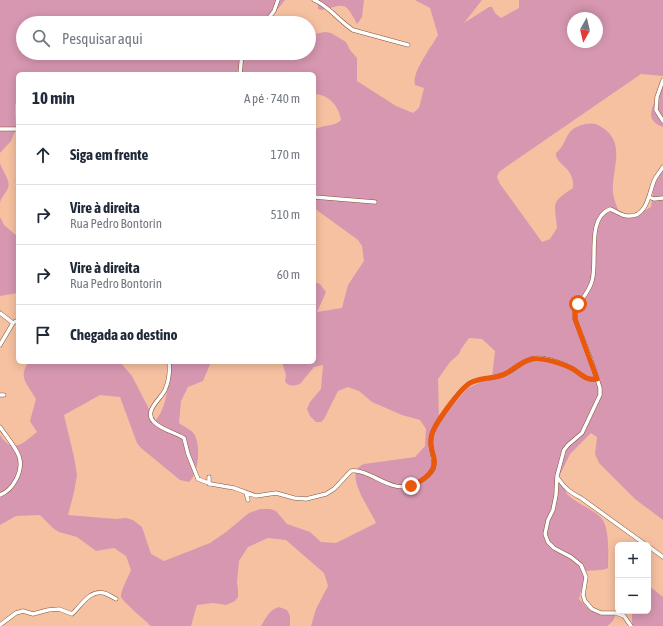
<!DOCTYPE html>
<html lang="pt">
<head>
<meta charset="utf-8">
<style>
	:root { --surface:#fff; --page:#f2f2f3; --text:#1f2937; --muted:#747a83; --line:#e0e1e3 }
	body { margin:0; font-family:"Asap Condensed",sans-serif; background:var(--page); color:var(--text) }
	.controls { position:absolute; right:12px; bottom:12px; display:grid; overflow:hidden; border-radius:6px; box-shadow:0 2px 10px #0003 }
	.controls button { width:36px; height:36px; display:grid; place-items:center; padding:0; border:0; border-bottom:1px solid var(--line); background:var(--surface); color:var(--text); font:20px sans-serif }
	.compass { position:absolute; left:567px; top:12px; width:36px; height:36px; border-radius:50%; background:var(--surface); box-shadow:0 2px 10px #0003; rotate:188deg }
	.stop { position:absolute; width:12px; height:12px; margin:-9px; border:3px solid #ea580c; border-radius:50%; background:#fff }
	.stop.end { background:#ea580c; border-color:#fff; box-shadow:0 1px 4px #0008 }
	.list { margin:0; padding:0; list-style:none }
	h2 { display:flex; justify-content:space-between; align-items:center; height:52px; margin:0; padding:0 16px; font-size:17px }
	h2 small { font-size:13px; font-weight:400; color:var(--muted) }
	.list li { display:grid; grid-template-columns:26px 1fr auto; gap:12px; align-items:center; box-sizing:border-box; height:60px; padding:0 16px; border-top:1px solid var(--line) }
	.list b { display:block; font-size:15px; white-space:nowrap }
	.list p { margin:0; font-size:13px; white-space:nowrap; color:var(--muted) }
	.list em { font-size:13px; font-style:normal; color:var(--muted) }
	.icon { flex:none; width:22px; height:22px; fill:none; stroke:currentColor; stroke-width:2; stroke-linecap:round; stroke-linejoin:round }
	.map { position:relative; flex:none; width:663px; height:626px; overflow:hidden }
	.search { position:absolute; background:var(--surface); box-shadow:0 2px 10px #0003; left:16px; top:16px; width:300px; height:44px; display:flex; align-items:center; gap:10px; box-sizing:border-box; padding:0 14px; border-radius:22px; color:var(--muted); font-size:15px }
	.panel { position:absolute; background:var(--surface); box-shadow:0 2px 10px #0003; left:16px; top:72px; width:300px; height:292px; border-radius:6px }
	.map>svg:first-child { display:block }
	.green { fill:#d797b1; fill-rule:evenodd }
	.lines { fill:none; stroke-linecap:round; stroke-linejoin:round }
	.minor-casing { stroke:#815337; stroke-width:4.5 }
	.minor { stroke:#fff; stroke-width:3.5 }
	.route { stroke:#ea580c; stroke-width:5 }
</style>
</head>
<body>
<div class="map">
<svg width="663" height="626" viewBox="0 0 663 626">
	<rect width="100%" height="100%" fill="#f6c1a1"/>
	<path class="green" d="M0,0H285L273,15L275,19L288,23H23V53H309V35L325,32L331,33L346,42L350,50L357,58V81L396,106L413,113L419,108L424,88L415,85C411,73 432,46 438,35L430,8L415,0H482L464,23L489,7H492L495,13L501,18L519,8V0H663V76L641,74L503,169L499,172L497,177L500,184L542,242L550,239L557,228C555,203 550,203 573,188C575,167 555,165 556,153C565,146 565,135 573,129C581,124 592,121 600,126C628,142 611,169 613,193C614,201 618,209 621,217H633L651,207L654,185L663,170V520L635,499L599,463L595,454L597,437L591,433L570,454L559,477C562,483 565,492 569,496C579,505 594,509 602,519C610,529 608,556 608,568C602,571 592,570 586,571L579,599L589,609L613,614L615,616C614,621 611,623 607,626H311L316,609L328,586L324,573L286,540L268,538L248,547L239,561L237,582L238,589V597L235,601L226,605L213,603L197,605L191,626H151C146,621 122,601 121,597C120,591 129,576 131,570L126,556L114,548L96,551L77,537L59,532L54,529L40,515L16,516L0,525V435C13,455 23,443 37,432L30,421L36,399C28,384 17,377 29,362H120L132,376L155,421C167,409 170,378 170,362H211L203,381L188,387L181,401L179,423C184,427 191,429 194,434C201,444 199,474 189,482L180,480L141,448L137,443L120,397L100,395L64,415L74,457L77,475L74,492L68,515L116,519L126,518L133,520L142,527L151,554L164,561L210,543L226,532L249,513L260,509H270L276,511L287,524L310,532L321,542L336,543L376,523C371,510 341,472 364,464L415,457L425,446L426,429L420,420L402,415L372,402L359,391L348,387L338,391L324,419L321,422H316L310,416L307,409L310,402L321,389L323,365L314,367L300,384C294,386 288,387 285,381L286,375L282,362H314V282L320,284L326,292L317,312L342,308L348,285L364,261L362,246L358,240L314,208V130C322,124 335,127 341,120C339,106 328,94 314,94V74H18V100L15,105L16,129L11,141L0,153ZM573,18H597V42H573ZM469,338L482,339L495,351L492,377L468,388L439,419L438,379L450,362L459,354L461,349Z
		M318,0H364L362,17L357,24C344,0 346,5 321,10L318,9Z
		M663,86V127C640,119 656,101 663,86Z
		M0,163C2,171 11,180 8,188C6,194 1,197 0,203Z
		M0,217L4,225L18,237V293L0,296Z
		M648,585L663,597V626H632V611H648Z
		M279,607L287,610L290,616V626H261C266,618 269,610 279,607Z"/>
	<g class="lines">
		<defs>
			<path id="minor" d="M314,0C329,6 339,21 353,30L408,45
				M265,23L274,11L278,0
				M240,74L242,53
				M663,80L657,97L656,110L663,121
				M0,129H18
				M314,197L375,202
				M649,197L654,199L663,198
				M0,313L13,323
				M0,345L13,323L18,320
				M169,362C170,371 169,381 165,390C161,399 143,411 154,422C162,430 174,432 184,438L188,454L198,479L211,484L234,488L256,496L276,493L294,498L306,499L326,494L334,489L351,471C371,468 392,497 417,483C449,466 425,456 432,434C435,424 461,387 470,383C480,378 492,379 502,375C515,371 524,358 538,358C547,358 565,364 573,369C581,374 586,381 597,379
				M0,395H4
				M0,427C6,436 15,446 19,456C24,471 13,490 0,495
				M557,477C565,488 569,492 581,498L646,545
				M209,484V477
				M246,493L248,500
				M648,546L663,557
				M0,625L16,613L23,611L33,614L48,610L59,609L72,614C81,606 90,589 104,593C108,594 112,597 116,599
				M631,626L624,616L616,613H601L592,609L585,601L583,595L586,577L581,565L571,557L554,548L548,542L545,534L548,520L553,510L556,495L557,476L564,450L568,445L582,433L600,395V388L591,360L575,319V310C580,301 589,292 592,281C598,261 586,218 610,209C616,211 621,216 628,216C647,218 649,193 654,181C656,176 660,172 663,167"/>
		</defs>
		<use href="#minor" class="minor-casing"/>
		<use href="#minor" class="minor"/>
	</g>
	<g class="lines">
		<path class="route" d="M411,486C422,481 437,472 434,458C432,450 429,443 432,434C435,423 462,386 472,382C483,377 495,379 505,374C514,369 522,361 532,359C542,357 564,364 573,369C581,374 586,381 597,379L575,319V310L578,304"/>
	</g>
</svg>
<div class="controls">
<button>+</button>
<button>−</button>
</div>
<svg class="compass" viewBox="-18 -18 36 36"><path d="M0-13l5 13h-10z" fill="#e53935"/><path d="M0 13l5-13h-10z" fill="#747a83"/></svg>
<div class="stop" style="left:578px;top:304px"></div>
<div class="stop end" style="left:411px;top:486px"></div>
<div class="search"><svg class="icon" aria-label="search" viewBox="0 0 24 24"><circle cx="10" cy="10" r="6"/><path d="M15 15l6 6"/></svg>Pesquisar aqui</div>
<section class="panel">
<h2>10 min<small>A pé · 740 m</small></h2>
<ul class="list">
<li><svg class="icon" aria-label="ahead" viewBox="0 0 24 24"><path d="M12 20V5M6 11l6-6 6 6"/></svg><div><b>Siga em frente</b></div><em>170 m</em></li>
<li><svg class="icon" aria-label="right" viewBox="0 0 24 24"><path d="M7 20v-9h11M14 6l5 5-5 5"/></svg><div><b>Vire à direita</b><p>Rua Pedro Bontorin</p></div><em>510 m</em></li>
<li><svg class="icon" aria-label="right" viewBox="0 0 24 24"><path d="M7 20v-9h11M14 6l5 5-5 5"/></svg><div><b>Vire à direita</b><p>Rua Pedro Bontorin</p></div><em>60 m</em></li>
<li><svg class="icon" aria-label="arrive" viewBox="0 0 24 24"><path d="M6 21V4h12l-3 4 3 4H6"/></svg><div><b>Chegada ao destino</b></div></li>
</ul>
</section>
</div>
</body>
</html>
